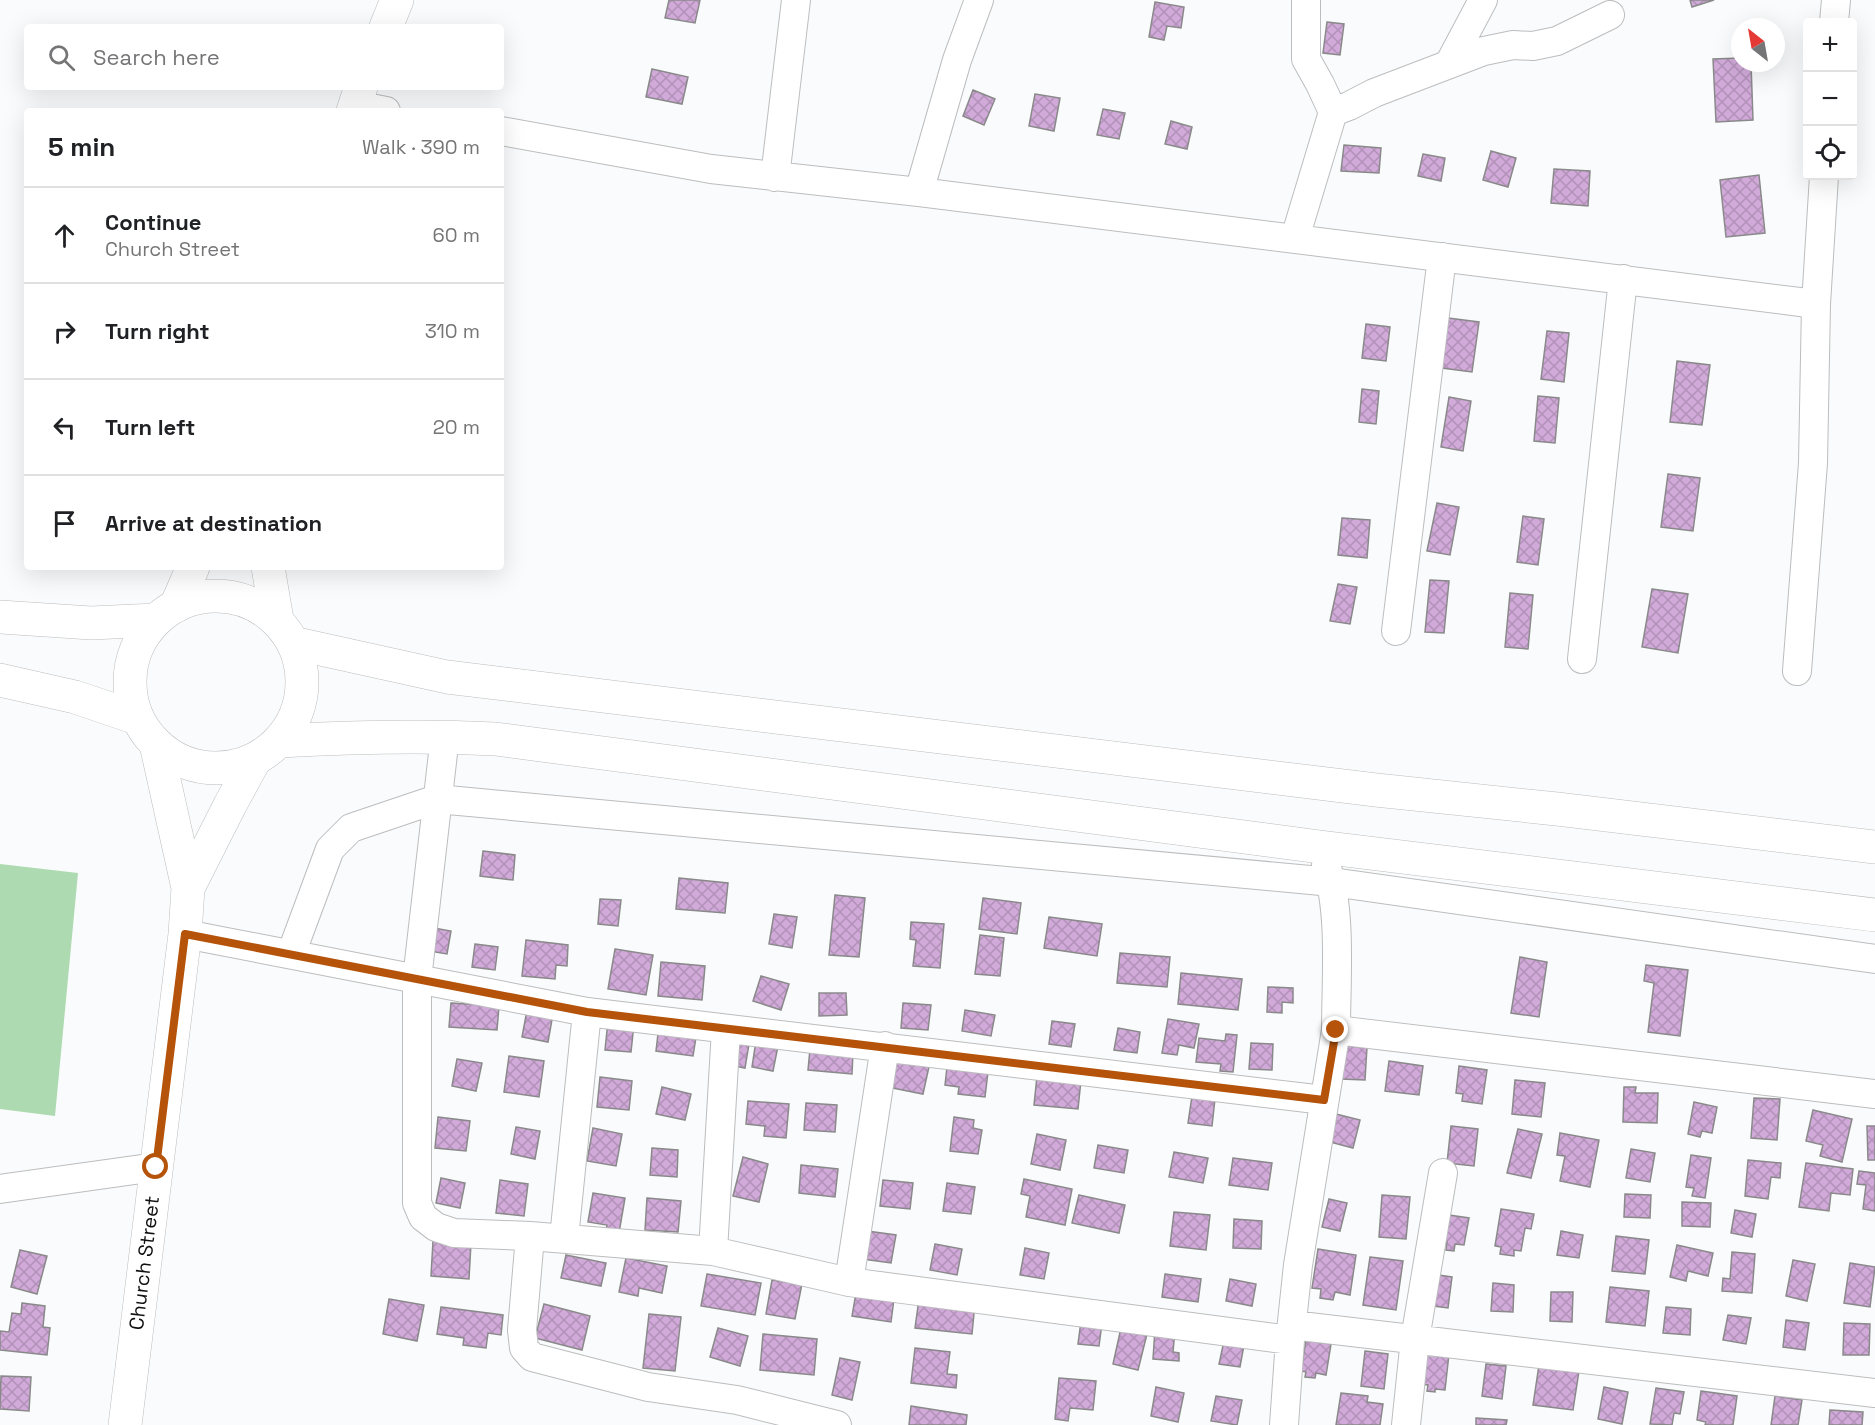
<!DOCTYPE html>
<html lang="en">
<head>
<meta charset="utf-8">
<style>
	:root { --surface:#fff; --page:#f6f6f6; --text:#202124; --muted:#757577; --line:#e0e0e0 }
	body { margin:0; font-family:"Space Grotesk",sans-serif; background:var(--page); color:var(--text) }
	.controls { position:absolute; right:18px; top:18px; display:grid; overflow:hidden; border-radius:6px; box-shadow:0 6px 24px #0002 }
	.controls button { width:54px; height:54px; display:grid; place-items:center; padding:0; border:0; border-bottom:2px solid var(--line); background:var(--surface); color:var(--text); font:30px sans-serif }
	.compass { position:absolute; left:1731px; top:18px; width:54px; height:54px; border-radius:50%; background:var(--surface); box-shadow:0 6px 24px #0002; rotate:329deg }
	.stop { position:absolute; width:18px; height:18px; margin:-14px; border:4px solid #b45309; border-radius:50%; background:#fff }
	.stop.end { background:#b45309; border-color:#fff; box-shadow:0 2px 6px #0008 }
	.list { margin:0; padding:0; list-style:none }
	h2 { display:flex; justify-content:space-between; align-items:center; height:78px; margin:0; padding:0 24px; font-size:26px }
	h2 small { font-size:20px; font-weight:400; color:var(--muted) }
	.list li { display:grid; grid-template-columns:39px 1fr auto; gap:18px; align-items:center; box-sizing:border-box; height:96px; padding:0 24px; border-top:2px solid var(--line) }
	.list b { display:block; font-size:22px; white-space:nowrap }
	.list p { margin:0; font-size:20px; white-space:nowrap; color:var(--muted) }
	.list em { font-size:20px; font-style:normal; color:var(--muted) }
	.icon { flex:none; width:33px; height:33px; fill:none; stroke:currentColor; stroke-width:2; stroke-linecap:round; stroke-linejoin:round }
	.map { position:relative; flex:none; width:1875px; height:1425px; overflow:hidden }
	.search { position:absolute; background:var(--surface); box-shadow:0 6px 24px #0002; left:24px; top:24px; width:480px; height:66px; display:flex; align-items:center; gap:15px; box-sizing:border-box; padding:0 21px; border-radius:6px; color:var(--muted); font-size:22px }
	.panel { position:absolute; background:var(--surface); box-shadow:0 6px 24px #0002; left:24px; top:108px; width:480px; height:462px; border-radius:6px }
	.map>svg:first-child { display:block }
	.pitch { fill:#aedab1 }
	.building { fill:url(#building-cross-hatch); stroke:#8a898a; stroke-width:1.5 }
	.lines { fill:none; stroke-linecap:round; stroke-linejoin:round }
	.minor-casing { stroke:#bcbdbe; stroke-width:30 }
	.tertiary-casing { stroke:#bcbdbe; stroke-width:34 }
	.secondary-casing { stroke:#bcbdbe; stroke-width:34 }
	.trunk-casing { stroke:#bcbdbe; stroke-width:34 }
	.minor { stroke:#fff; stroke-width:28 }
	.tertiary { stroke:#fff; stroke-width:33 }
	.secondary { stroke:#fff; stroke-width:33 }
	.trunk { stroke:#fff; stroke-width:33 }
	.route { stroke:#b45309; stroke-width:8 }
	.labels { text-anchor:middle; stroke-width:6; stroke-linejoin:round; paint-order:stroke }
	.street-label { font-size:20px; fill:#101011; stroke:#fff }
</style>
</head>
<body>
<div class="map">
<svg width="1875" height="1425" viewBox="0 0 1875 1425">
	<defs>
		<pattern id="building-cross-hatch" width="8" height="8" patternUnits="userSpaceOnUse" patternTransform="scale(1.5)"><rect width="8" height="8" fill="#d1aad9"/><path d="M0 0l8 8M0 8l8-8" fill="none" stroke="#b291b9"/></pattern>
	</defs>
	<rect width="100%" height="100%" fill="#fafbfc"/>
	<path class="pitch" d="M0,864L78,873L55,1116L0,1109Z"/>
	<path class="building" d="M669,0H700L695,23L665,18Z
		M1690,0H1714L1692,7Z
		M1155,2L1184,7L1181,28L1167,26L1164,40L1149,37Z
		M1327,22L1344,24L1340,55L1323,53Z
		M1740,58V63H1751L1753,120L1716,122L1713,59Z
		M652,69L688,77L682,104L646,97Z
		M973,90L995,99L984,125L963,116Z
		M1035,94L1060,98L1054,131L1029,126Z
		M1103,109L1125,113L1119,139L1097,135Z
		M1171,121L1192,127L1187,149L1165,144Z
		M1344,145L1381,148L1379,173L1341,171Z
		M1491,151L1516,158L1508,187L1483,180Z
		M1423,154L1445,158L1441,181L1418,176Z
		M1554,169L1590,171L1588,206L1551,203Z
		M1759,175L1765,233L1726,237L1720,180Z
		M1448,318L1479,322L1472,372L1442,368Z
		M1366,324L1390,327L1386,361L1362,358Z
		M1547,331L1569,333L1564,382L1541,379Z
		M1677,361L1710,365L1702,425L1670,422Z
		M1362,389L1379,391L1376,424L1359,422Z
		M1538,396L1559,398L1555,443L1534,441Z
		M1449,397L1471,401L1463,451L1441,447Z
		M1668,474L1700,478L1693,531L1661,527Z
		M1437,503L1459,507L1450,555L1427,551Z
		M1523,516L1544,519L1538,565L1517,562Z
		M1342,518L1370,520L1367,558L1338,555Z
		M1430,580L1449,581L1444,633L1425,632Z
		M1338,584L1357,587L1350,624L1330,621Z
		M1652,589L1688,594L1678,653L1642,647Z
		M1510,593L1533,595L1528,649L1505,647Z
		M483,851L515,855L513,880L480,876Z
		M679,878L728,883L725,913L676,909Z
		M835,895L865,898L859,957L829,955Z
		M983,898L1021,903L1017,934L979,929Z
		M600,899L621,900L618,926L598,924Z
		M774,914L797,917L792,948L769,944Z
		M1049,917L1102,924L1097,956L1044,948Z
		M911,922L944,924L940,968L913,966L916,940L910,939Z
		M428,927L451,931L447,954L423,950Z
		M980,935L1004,938L1000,976L975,974Z
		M526,940L568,945L567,966L556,965L555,979L522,976Z
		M475,944L498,947L495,970L472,967Z
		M615,949L653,955L646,995L608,989Z
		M1120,953L1170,957L1167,987L1117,983Z
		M1520,957L1547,962L1539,1017L1511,1013Z
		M661,962L705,966L702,1000L658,996Z
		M1646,965L1688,970L1680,1036L1648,1032L1654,983L1644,981Z
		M1181,973L1242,979L1238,1010L1178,1004Z
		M761,976L789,984L781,1010L753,1001Z
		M1268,987L1293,988V1003L1282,1002V1013L1267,1012Z
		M819,993H846L847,1015L819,1016Z
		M451,1003L499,1006L497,1030L449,1027Z
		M903,1003L931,1005L928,1030L901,1028Z
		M527,1010L553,1014L548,1042L522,1037Z
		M965,1010L995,1015L991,1036L962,1031Z
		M1168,1019L1199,1024L1194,1048L1179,1045L1177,1055L1162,1053Z
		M608,1021L634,1024L631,1052L605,1050Z
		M1052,1021L1075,1024L1071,1047L1049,1044Z
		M659,1025L697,1031L693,1056L656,1051Z
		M1118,1028L1140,1032L1137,1053L1114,1050Z
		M1226,1034L1237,1035L1233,1072L1220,1071L1221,1064L1196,1062L1199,1038L1225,1041Z
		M734,1036L750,1038L745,1068L729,1065Z
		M756,1041L778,1046L773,1071L752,1067Z
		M1251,1043L1273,1044L1272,1070L1249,1069Z
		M1342,1046L1367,1047L1365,1080L1341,1079Z
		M810,1049L853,1052L852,1074L808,1070Z
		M888,1054L930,1062L923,1094L882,1086Z
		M509,1056L544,1061L539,1097L504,1092Z
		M457,1059L482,1063L476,1091L452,1086Z
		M1389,1061L1423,1066L1419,1095L1385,1091Z
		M1459,1066L1487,1070L1482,1104L1462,1101L1463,1094L1456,1093Z
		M947,1067L988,1072L985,1097L958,1094L959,1087L945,1085Z
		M1037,1076L1081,1080L1078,1109L1034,1105Z
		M600,1077L632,1081L629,1110L597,1107Z
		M1515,1080L1545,1083L1541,1117L1512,1114Z
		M662,1087L691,1094L685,1120L656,1114Z
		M1624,1087H1636L1635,1093H1658L1657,1123L1623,1122Z
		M1192,1096L1215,1099L1212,1126L1188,1123Z
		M1754,1098L1780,1099L1777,1140L1751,1138Z
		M748,1101L789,1104L786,1138L764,1136L765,1126L746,1124Z
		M1694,1102L1717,1107L1712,1133L1702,1131L1700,1137L1688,1134Z
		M806,1103L837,1105L835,1132L804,1130Z
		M1813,1110L1852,1119L1842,1162L1820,1156L1823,1145L1806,1141Z
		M1336,1114L1360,1120L1353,1148L1330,1142Z
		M438,1117L470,1121L466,1151L435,1148Z
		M954,1117L974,1120L973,1128L982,1130L978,1154L950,1151Z
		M1451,1126L1478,1129L1474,1166L1447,1163Z
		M1867,1126H1875V1160H1868Z
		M516,1127L540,1131L535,1159L511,1154Z
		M593,1128L622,1134L616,1166L587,1161Z
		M1518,1129L1542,1134L1531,1178L1507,1173Z
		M1560,1133L1599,1140L1590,1187L1560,1181L1565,1156L1557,1155Z
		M1037,1134L1066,1140L1060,1170L1031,1164Z
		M1098,1145L1128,1150L1124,1173L1094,1168Z
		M652,1148L678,1150L677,1177L650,1175Z
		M1631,1149L1655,1153L1650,1182L1626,1178Z
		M1174,1152L1208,1158L1203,1183L1169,1177Z
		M1691,1155L1711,1158L1705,1198L1692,1196L1694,1188L1686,1187Z
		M743,1157L768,1164L759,1202L733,1196Z
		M1233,1158L1272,1163L1268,1190L1229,1185Z
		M1748,1160L1781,1163L1780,1178L1771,1177L1768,1199L1745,1196Z
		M1806,1163L1853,1169L1850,1195L1831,1193L1829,1211L1799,1207Z
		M801,1165L838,1169L835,1197L799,1193Z
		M1859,1171L1875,1173V1211L1863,1209L1866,1185L1857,1184Z
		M441,1178L465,1183L460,1208L436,1203Z
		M1024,1179L1072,1189L1065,1225L1026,1217L1030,1196L1021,1194Z
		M500,1180L528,1184L524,1216L496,1213Z
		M883,1180L913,1183L910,1209L880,1206Z
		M947,1183L975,1187L971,1214L943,1211Z
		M593,1193L625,1198L619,1233L606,1231L607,1225L588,1222Z
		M1625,1194L1651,1195L1650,1218L1624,1217Z
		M1079,1195L1125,1205L1119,1233L1072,1223Z
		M1382,1195L1410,1197L1406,1239L1379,1237Z
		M647,1198L681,1201L678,1232L645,1230Z
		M1329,1199L1347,1203L1340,1231L1322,1227Z
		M1682,1202L1711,1203L1710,1227L1682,1226Z
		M1501,1209L1534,1214L1531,1229L1525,1228L1521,1251L1514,1250V1256L1500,1254L1501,1247L1495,1246Z
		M1735,1210L1756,1214L1752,1237L1731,1233Z
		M1174,1212L1210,1215L1206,1250L1170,1246Z
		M1442,1214L1469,1218L1464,1245L1455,1244L1454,1251L1446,1250L1447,1242L1438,1241Z
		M1234,1219L1262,1221L1261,1249L1233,1248Z
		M867,1231L896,1235L891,1263L863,1259Z
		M1561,1231L1583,1235L1579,1258L1557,1255Z
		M1616,1236L1649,1240L1645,1274L1612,1271Z
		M433,1241L471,1243L469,1279L431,1276Z
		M935,1244L962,1249L957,1275L930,1270Z
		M1677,1245L1713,1253L1708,1276L1688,1271L1686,1281L1670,1277Z
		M1025,1248L1049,1253L1044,1279L1020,1275Z
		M1318,1249L1356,1255L1350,1295L1335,1292L1333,1300L1320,1298L1321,1289L1312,1288Z
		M20,1250L47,1256L37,1294L11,1287Z
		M1732,1252L1755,1254L1752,1293L1722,1291L1723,1278L1730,1279Z
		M566,1255L606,1263L601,1286L561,1278Z
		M1370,1257L1403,1261L1396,1310L1363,1305Z
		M626,1258L667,1266L662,1293L639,1288L638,1296L619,1292Z
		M1793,1260L1815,1264L1807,1301L1786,1296Z
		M1850,1263L1875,1267L1870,1307L1844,1303Z
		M707,1274L761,1283L755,1315L701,1306Z
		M1165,1274L1201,1279L1198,1302L1162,1297Z
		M1431,1274L1452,1277L1448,1308L1426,1305Z
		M1230,1279L1256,1284L1252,1306L1226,1301Z
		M772,1280L802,1284L795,1319L766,1314Z
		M1493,1283L1514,1285L1513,1312L1491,1311Z
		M1610,1287L1649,1291L1645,1326L1606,1322Z
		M1551,1292H1573L1572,1322L1550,1321Z
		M856,1293L894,1299L891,1322L852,1316Z
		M389,1299L424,1305L417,1341L383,1334Z
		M919,1299L975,1303L972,1334L915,1328Z
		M22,1303L45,1306L43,1327L50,1328L47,1355L0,1350V1331L9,1332L12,1313L21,1314Z
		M544,1304L590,1316L582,1350L535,1338Z
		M441,1307L503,1315L501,1335L488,1333L486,1348L463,1345L464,1338L437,1334Z
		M1666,1307L1691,1309L1690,1335L1663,1333Z
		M649,1314L681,1317L675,1371L643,1368Z
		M1728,1315L1751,1318L1746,1344L1723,1340Z
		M1786,1320L1809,1323L1805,1350L1783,1347Z
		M1081,1321L1102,1323L1099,1346L1078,1344Z
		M1844,1323L1870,1324L1869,1355H1843Z
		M718,1328L748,1336L740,1366L710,1357Z
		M1121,1328L1147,1334L1138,1370L1113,1364Z
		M1155,1329L1175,1331L1173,1352L1179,1353V1361L1153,1359Z
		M763,1334L817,1339L814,1375L760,1370Z
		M1306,1340L1331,1344L1326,1375L1316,1373L1315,1378L1305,1377L1306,1372L1301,1371Z
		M1224,1341L1244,1345L1240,1367L1219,1364Z
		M915,1348L950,1352L947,1374L957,1375L956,1388L911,1383Z
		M1365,1351L1388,1354L1384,1389L1361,1386Z
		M1421,1351L1449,1354L1445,1390L1435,1389V1392L1427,1391L1428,1385L1419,1384Z
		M840,1358L860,1362L852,1400L832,1395Z
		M1486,1364L1506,1366L1502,1399L1482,1396Z
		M1539,1365L1579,1371L1573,1410L1533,1405Z
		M1,1376L31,1377L29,1411L0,1409Z
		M1059,1378L1096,1381L1093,1410L1070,1408L1068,1421L1055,1419Z
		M1156,1387L1184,1393L1178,1422L1151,1416Z
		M1604,1387L1628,1392L1622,1424L1598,1419Z
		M1656,1388L1684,1392L1680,1414L1674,1413L1672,1425L1650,1424Z
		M1701,1391L1737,1396L1733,1425H1705L1706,1422L1697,1420Z
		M1341,1393L1368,1396L1367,1402L1383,1404L1380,1425H1336Z
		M1216,1396L1242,1400L1237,1425L1211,1421Z
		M1775,1396L1802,1400L1798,1425H1771Z
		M911,1406L967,1415L966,1425H909Z
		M1830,1410L1863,1412L1862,1425H1829Z
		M1476,1418L1507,1420L1506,1425H1476Z"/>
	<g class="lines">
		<defs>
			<path id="minor" d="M1834,22L1836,0
				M1449,64L1483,0
				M355,105L386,111
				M1333,112L1349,106L1374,93L1484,51L1513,45L1533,46L1557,41L1610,15
				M501,131L711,169L919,192L1816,304
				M775,177L796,0
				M919,192L957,60L979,0
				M1295,238L1333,112L1320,84L1306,59V0
				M1396,631L1442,257
				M1582,659L1623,279
				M1797,671L1813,463L1816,304L1824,176
				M1326,865C1342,911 1336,980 1336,1030
				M185,934L417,979L445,736
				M291,954L330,849L351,828L437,799L1332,882L1875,959
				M0,1189L156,1167
				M530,1236L522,1330L524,1348L532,1357L648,1387L737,1400L837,1425
				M564,1238L587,1012
				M713,1251L726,1029
				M849,1282L885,1046
				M1292,1325L1875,1393
				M1290,1340L849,1282L713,1251L530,1236L454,1233L436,1227L423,1217L417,1203V979L587,1012L1324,1100
				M1284,1425L1290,1340L1298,1265L1336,1030L1875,1094
				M1406,1425L1415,1339L1443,1173"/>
			<path id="tertiary" d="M188,888L230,805L255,759
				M125,1425L185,934L188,888L156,744"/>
			<path id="secondary" d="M386,27L397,0
				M353,111L361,87
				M268,567L277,620
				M176,606L193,567"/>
			<path id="trunk" d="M130 682a86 86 0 1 1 172 0a86 86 0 1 1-172 0Z
				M0,617L91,623L156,620
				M293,643L447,677L1376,790L1557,809L1875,847
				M0,680L75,697L137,718
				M279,741C351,737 423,735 495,739L1320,847L1875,915"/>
		</defs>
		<use href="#minor" class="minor-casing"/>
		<use href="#tertiary" class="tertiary-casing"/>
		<use href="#secondary" class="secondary-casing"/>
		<use href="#trunk" class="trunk-casing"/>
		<use href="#minor" class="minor"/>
		<use href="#tertiary" class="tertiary"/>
		<use href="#secondary" class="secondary"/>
		<use href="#trunk" class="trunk"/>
	</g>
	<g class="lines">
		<path class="route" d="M156,1167L185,934L587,1012L1324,1100L1336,1030"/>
	</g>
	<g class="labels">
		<g class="street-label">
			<text transform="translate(144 1263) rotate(-83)" y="7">Church Street</text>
		</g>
	</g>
</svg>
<div class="controls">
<button>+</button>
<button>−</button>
<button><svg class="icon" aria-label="locate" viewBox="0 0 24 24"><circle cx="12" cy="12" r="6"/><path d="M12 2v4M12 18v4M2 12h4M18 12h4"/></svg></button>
</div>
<svg class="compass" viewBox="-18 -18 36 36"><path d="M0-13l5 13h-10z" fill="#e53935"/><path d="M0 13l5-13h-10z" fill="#757577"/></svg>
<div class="stop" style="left:156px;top:1167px"></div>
<div class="stop end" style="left:1336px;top:1030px"></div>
<div class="search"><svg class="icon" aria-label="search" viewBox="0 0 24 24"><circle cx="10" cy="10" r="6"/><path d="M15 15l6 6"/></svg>Search here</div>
<section class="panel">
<h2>5 min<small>Walk · 390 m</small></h2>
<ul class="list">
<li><svg class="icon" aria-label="ahead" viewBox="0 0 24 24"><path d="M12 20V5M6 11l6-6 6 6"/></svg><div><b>Continue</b><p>Church Street</p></div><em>60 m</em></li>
<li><svg class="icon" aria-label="right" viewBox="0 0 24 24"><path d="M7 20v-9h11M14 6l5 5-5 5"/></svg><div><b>Turn right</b></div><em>310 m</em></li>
<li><svg class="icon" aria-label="left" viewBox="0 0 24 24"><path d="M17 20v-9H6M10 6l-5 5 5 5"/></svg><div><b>Turn left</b></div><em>20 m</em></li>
<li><svg class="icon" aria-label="arrive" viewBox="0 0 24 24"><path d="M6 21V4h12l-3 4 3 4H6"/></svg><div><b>Arrive at destination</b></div></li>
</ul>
</section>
</div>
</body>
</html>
